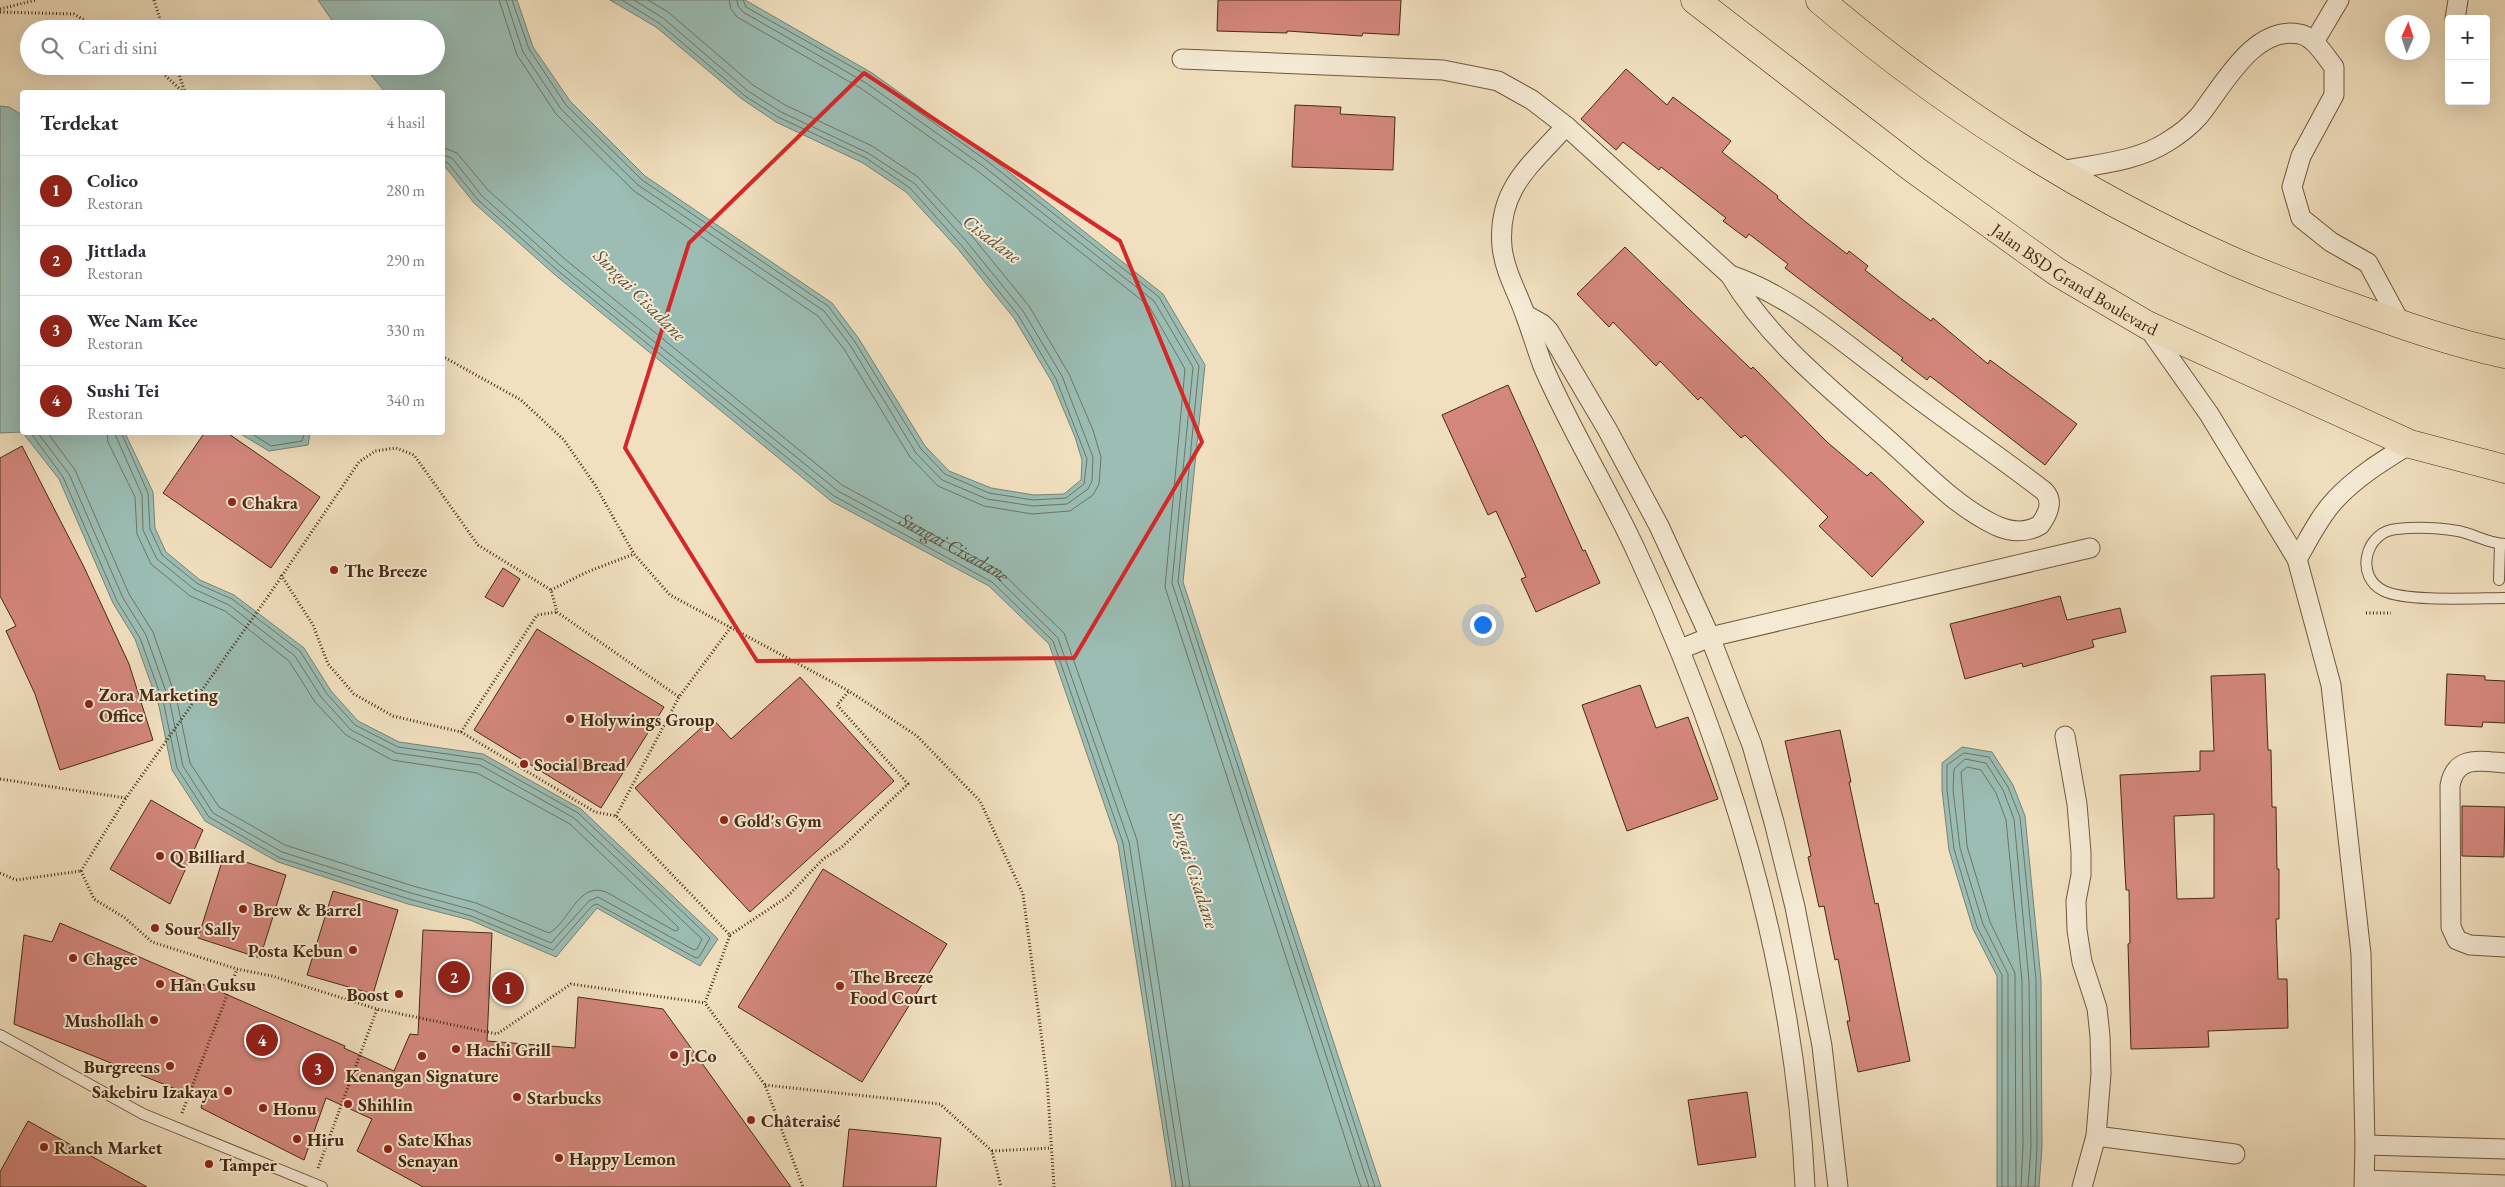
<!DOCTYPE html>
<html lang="id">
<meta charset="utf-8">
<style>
:root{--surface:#fff;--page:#f7f7f7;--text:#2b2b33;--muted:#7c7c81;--line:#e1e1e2;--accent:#8f2418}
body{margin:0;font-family:"EB Garamond",serif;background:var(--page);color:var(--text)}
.controls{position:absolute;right:15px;top:15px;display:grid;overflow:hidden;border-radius:5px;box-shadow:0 5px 20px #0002}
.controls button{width:45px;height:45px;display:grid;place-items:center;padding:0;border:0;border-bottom:1px solid var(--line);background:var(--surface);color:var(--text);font:25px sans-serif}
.compass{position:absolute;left:2385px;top:15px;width:45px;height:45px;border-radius:50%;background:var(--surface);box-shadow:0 5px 20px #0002;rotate:3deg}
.you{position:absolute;left:1482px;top:624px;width:18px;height:18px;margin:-12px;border:4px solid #fff;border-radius:50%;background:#1a73e8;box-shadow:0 0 0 8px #1a73e833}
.badge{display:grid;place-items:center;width:32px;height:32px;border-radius:50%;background:var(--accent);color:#fff;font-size:16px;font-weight:700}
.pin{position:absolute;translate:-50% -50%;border:2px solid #fff;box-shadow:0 1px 5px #0006}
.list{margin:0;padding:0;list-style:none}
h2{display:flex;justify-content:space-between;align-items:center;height:65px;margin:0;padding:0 20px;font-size:21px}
h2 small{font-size:16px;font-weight:400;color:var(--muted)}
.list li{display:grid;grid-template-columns:32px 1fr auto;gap:15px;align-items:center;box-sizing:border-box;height:70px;padding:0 20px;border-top:1px solid var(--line)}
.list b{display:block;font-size:19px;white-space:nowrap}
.list p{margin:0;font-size:16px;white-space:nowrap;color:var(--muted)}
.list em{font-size:16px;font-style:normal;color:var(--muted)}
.icon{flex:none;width:28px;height:28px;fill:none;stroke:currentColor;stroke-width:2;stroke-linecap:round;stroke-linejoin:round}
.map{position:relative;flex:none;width:2505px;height:1187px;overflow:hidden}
.search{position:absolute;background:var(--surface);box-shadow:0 5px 20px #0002;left:20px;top:20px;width:425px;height:55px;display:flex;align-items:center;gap:12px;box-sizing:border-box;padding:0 18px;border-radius:28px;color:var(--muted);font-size:19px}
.panel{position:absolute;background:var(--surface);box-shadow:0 5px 20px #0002;left:20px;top:90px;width:425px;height:345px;border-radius:5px}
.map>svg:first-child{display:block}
.water{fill:#9bbdb4;stroke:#798272}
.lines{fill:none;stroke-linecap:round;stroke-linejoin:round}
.shore{stroke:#717462;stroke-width:1}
.building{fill:#d4877d;stroke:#472a10;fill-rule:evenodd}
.service-casing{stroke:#72583c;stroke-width:12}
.minor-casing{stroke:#72583c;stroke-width:21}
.primary-casing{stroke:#472a10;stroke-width:29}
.path{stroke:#472a10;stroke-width:3;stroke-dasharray:1 2.5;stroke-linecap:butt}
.service{stroke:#f6ebd5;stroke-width:10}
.minor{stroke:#f6ebd5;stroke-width:19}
.primary{stroke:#f1e0bf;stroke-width:28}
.marked{fill:none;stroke:#d62828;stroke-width:4;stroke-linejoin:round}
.poi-dot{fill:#8f2418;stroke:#f6ebd5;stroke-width:2}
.labels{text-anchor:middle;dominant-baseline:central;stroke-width:4;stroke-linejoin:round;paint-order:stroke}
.street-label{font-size:18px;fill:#472a10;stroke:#f6ebd5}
.poi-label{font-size:18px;font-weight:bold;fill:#472a10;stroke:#f6ebd5;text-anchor:start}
.water-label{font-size:19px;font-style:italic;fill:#5c4f39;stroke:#f6ebd5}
</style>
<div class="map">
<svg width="2505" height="1187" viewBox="0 0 2505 1187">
<rect width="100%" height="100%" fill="#f1e0bf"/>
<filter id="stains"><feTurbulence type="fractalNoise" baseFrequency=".004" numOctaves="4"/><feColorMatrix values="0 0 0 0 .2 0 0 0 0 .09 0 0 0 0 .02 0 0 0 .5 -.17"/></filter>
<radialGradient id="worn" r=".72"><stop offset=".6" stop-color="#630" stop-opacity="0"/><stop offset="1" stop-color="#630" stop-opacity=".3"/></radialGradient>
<g class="water">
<path d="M 318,0 L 517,0 L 533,47 L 570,101 L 645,176 L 832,303 L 859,339 L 925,446 L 949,471 L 991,488 L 1034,495 L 1064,494 L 1081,480 L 1082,460 L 1075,437 L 1052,382 L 1014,318 L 958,249 L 906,192 L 863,163 L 776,122 L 742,99 L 656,27 L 610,0 L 745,0 L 872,73 L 990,157 L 1163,294 L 1205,365 L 1183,582 L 1381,1187 L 1172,1187 L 1118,844 L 1049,644 L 989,586 L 831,501 L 554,274 L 474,203 L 443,164 L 442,92 L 385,92 L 364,66 L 436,66 L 436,29 L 338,29 Z"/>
<path d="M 0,106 L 9,107 L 22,115 L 22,432 L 0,433 Z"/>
<path d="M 23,433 L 125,433 L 153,492 L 155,528 L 166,552 L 200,580 L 234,595 L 304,648 L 331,691 L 358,721 L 399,742 L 483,754 L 581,809 L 718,939 L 700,966 L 597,908 L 556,957 L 470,920 L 408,904 L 278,862 L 205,821 L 172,770 L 159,706 L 135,639 L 113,603 L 59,479 Z"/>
<path d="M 239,433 L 310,433 L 308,445 L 269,451 Z"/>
<path d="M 1962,747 L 1992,752 L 2013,785 L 2025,816 L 2041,980 L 2042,1147 L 2039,1187 L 1997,1187 L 1997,976 L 1973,929 L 1949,850 L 1942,790 L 1942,763 Z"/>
</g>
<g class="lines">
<g class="shore">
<path d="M 499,0 L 517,55 L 556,114 L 634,191 L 818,316 L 844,349 L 910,457 L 938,486 L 984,506 L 1032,514 L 1070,511 L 1093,495 L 1099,484 L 1101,457 L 1093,430 L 1069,374 L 1029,306 L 972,236 L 918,177 L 872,146 L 785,105 L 753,85 L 668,12 L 648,0"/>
<path d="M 506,0 L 523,52 L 561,109 L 638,185 L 824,311 L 850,345 L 916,453 L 942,480 L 987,499 L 1033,506 L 1067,504 L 1088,489 L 1092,481 L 1093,457 L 1062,376 L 1023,311 L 967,242 L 915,184 L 868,153 L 781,112 L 748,91 L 663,18 L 634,0"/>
<path d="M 512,0 L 529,49 L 566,105 L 642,180 L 828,306 L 855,342 L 921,449 L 945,474 L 989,493 L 1033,500 L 1066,498 L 1084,484 L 1087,459 L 1056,379 L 1018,315 L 962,246 L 910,188 L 866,158 L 778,117 L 745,96 L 659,23 L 622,0"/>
<path d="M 729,0 L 731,9 L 737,17 L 862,89 L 979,172 L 1149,306 L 1185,369 L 1165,587 L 1361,1187"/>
<path d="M 737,0 L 738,6 L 743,12 L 866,83 L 983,166 L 1154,301 L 1193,367 L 1172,583 L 1369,1187"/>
<path d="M 743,0 L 746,7 L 870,77 L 987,161 L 1159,297 L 1199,366 L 1178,582 L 1375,1187"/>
<path id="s1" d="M 442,147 L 457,153 L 488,190 L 566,260 L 842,485 L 1000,571 L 1064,633 L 1137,840 L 1190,1187"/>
<path d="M 442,155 L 452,158 L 482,196 L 561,266 L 838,491 L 995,576 L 1058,638 L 1129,842 L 1183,1187"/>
<path d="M 442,161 L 448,163 L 478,200 L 557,270 L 834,496 L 992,582 L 1053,641 L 1123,843 L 1176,1187"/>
<path d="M 30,432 L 63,477 L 117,601 L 140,638 L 164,705 L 177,768 L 209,817 L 280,858 L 409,899 L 471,916 L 553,950 L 592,906 L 597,904 L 696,958 L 699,957 L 710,938 L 578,813 L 482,759 L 398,747 L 355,725 L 327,694 L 300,651 L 232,599 L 198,584 L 162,555 L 150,529 L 148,493 L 121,432"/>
<path d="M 37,432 L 69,474 L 123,598 L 146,635 L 170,703 L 183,766 L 213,813 L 282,852 L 411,893 L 473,910 L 551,943 L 589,901 L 598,897 L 694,950 L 697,949 L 702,939 L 574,818 L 480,765 L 396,753 L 351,730 L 321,697 L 295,656 L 229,605 L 194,589 L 157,559 L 143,530 L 142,495 L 114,432"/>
<path d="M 47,432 L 75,470 L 129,594 L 153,632 L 177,701 L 190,763 L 219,807 L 285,845 L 413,886 L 476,903 L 549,933 C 569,923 578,881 606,892 L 675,931 L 678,930 L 678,927 L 570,824 L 477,773 L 392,760 L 346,735 L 315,702 L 289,661 L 225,611 L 190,596 L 151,564 L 137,534 L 135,497 L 108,442 L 107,432"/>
<path d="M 249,432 L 271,446 L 302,441 L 305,432"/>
<path d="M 2002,1187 L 2002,975 L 1977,927 L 1954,849 L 1947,790 L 1947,765 L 1964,753 L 1989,757 L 2008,787 L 2020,817 L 2036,980 L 2037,1146 L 2035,1187"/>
<path d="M 2008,1187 L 2008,974 L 1983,924 L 1960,848 L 1953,790 L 1954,769 L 1965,759 L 1986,763 L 2003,790 L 2014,819 L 2029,981 L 2031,1146 L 2028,1187"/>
<path d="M 2016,1187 L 2015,973 L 1990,922 L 1967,846 L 1961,772 L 1967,767 L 1981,770 L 1996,793 L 2006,820 L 2022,981 L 2023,1146 L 2021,1187"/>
</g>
</g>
<g class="building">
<path d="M 1218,0 L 1401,0 L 1399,35 L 1363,33 L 1362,36 L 1287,31 L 1287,33 L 1217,31 Z"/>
<path d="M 1626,69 L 1667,105 L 1673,97 L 1731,141 L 1722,152 L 1778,196 L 1777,198 L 1807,223 L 1847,254 L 1849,251 L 1868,266 L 1865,270 L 1899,297 L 1931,321 L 1933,318 L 1988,364 L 1990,360 L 2077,424 L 2045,465 L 1930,376 L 1927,380 L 1901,360 L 1903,358 L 1785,268 L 1788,264 L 1749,234 L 1746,238 L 1723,221 L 1726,218 L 1661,167 L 1659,170 L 1623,142 L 1616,150 L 1581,119 Z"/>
<path d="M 1295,105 L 1341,107 L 1340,114 L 1395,117 L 1393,170 L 1292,167 Z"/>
<path d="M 1625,247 L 1751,369 L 1753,367 L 1827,442 L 1867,476 L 1871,472 L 1924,522 L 1872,577 L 1819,526 L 1828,517 L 1745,435 L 1741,438 L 1701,397 L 1698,400 L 1660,361 L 1656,366 L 1613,322 L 1609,327 L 1577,294 Z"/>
<path d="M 1508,385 L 1583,551 L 1585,550 L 1600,583 L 1536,612 L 1521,579 L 1526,577 L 1496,511 L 1488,515 L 1442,415 Z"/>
<path d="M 205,432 L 226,432 L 320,497 L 271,568 L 163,493 Z"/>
<path d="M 22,446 L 83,565 L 129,664 L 153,740 L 60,770 L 35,694 L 6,631 L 16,626 L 0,596 L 0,458 Z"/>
<path d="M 503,568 L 520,579 L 503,607 L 485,597 Z"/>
<path d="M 2060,596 L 2067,620 L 2120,608 L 2126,632 L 2092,640 L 2094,647 L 2023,667 L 2022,663 L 1965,679 L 1950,624 Z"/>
<path d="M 537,629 L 664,707 L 601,808 L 474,730 Z"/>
<path d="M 2265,674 L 2268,750 L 2271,750 L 2272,807 L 2276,807 L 2277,869 L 2279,869 L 2279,919 L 2276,919 L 2278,979 L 2287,979 L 2288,1028 L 2208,1031 L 2209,1047 L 2131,1049 L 2128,944 L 2130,943 L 2129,890 L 2126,890 L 2120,775 L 2200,771 L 2200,751 L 2214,751 L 2211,676 ZM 2214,814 L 2214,898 L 2177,899 L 2174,816 Z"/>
<path d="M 2447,674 L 2485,676 L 2485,680 L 2505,681 L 2505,723 L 2483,722 L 2482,727 L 2445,725 Z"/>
<path d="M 800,677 L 894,781 L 750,912 L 635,788 L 712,718 L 731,739 Z"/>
<path d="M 1640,685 L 1656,728 L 1688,717 L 1718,799 L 1627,831 L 1582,705 Z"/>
<path d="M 1840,730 L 1851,782 L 1849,782 L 1875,904 L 1878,903 L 1910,1061 L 1858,1072 L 1847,1021 L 1850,1021 L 1838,959 L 1835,960 L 1824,906 L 1819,907 L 1808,857 L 1811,856 L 1785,741 Z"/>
<path d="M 151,800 L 203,830 L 170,904 L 110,869 Z"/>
<path d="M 2462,806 L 2505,807 L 2504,857 L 2462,856 Z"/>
<path d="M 224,855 L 286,875 L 260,958 L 198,938 Z"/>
<path d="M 823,869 L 947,944 L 862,1082 L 738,1007 Z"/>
<path d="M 333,891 L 398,910 L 373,994 L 307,975 Z"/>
<path d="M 60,923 L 221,992 L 345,1046 L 344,1048 L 394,1071 L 410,1034 L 418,1035 L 423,930 L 492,933 L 487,1041 L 575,1048 L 578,997 L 663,1009 L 791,1187 L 423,1187 L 357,1151 L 372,1119 L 326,1098 L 304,1160 L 201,1108 L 203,1100 L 14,1024 L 24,935 L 52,942 Z"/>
<path d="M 1747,1092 L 1756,1157 L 1698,1165 L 1688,1100 Z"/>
<path d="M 28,1121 L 147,1187 L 0,1187 L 0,1172 Z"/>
<path d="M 849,1129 L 941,1138 L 936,1187 L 843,1187 Z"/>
</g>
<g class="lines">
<defs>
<g id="service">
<path d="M 2505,544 C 2489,544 2474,534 2458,531 C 2439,528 2415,527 2397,529 C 2365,531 2354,577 2384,591 C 2407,602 2477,598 2505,598"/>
<path d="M 2499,580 L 2500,544"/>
<path d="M 0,1035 L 143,1114 L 322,1187"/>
</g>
<g id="minor">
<path d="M 2455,19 L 2458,0"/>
<path d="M 2314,42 L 2339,0"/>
<path d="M 1182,59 L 1443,70 L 1498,81 L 1532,100 L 1566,126 L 1730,275 C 1772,345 1836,393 1895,446 C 1926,474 1958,508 1997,526 C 2011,532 2027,533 2040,525 C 2048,514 2054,501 2044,491 C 1992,451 1938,415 1887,375 C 1836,337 1791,296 1730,275"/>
<path d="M 1566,126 C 1531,165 1497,189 1502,247 C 1505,273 1518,293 1526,317 C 1532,333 1537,350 1543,366 C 1571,431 1609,491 1638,555 C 1730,753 1795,967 1805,1187"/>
<path d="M 2061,171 C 2095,164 2136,162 2167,142 C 2177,136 2191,125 2199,116 C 2223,86 2254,25 2299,34 C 2314,36 2325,56 2334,67 L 2334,95 L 2301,156 L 2292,187 L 2301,218 L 2331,242 L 2368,263 L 2401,324"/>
<path d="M 1526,315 L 1542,324 L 1549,331 L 1607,429 L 1659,526 L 1710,637 L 1752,745 L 1774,822 L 1795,907 L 1822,1046 L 1838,1187"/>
<path d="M 2147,326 L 2209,414 L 2297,559 L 2331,685 L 2361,954 L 2365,1145 L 2364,1187"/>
<path d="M 2297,559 C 2309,539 2319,517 2335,500 C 2356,477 2384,460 2410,444"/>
<path d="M 1681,649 L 1710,637 L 2090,548"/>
<path d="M 2065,736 L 2077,804 L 2081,852 L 2081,875 L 2076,901 L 2077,930 L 2082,962 L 2097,1008 L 2100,1036 L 2101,1074 L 2096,1136 L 2082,1187"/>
<path d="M 2505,763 C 2480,761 2455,755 2450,786 L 2451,927 L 2457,940 L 2470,945 L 2505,947"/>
<path d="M 2096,1136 L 2235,1154"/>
<path d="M 2365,1145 L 2505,1149"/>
<path d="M 2365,1180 L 2505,1185"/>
</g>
<g id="primary">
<path id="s2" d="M 1695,0 L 1915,170 L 2057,272 L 2147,325 L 2410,444 L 2505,469"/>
<path d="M 1820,0 C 1942,104 2081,193 2228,259 C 2268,277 2310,292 2352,307 C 2402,325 2453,343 2505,354"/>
</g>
</defs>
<use href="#service" class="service-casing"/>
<use href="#minor" class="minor-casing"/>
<use href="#primary" class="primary-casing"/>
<g class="path">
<path d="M 154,0 L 163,29"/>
<path d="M 0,9 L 36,0"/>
<path d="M 0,12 L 74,14 L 99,29"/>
<path d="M 155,66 L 183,92"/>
<path d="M 176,66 L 185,92"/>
<path d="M 442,356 L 521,400 L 564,440 L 595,485 L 634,554 L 670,595 L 849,691 L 917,736 L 980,801 L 1023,894 L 1047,1079 L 1054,1187"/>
<path d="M 281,575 L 313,625 L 328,664 L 354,694 L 393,716 L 461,732 L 537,615 L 557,612"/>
<path d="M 551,590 L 587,572 L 634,554"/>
<path d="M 2366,613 L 2391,613"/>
<path d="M 461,732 L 595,812 L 616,816 L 730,935 L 705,1003 L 765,1085 L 803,1187"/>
<path d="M 0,779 L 126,798"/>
<path d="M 616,816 L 679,697 L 731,627"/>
<path d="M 81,871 L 126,798 L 269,595 L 359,462 L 375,451 L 396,448 L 414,455 L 478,545 L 551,590 L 557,612 L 679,697"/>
<path d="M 81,871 L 94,899 L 125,918 L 152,942 L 237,969 L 272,976 L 377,1009 L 497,1034 L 571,984 L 705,1003"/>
<path d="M 0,873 L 16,880 L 81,871"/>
<path d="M 730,935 L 787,897 L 823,859 L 842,847 L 908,784 L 837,705 L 849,691"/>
<path d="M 765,1085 L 940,1104 L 992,1151 L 1001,1187"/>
<path d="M 182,1113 L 237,969"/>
<path d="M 992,1151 L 1051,1148"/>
<path d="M 318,1168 L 377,1009"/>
</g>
<use href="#service" class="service"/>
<use href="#minor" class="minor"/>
<use href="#primary" class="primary"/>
</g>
<path class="marked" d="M 864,73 L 1120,241 L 1202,442 L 1074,658 L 757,661 L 625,448 L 689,243 Z"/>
<g class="poi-dot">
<circle cx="232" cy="502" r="5"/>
<circle cx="334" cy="570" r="5"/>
<circle cx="89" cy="704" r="5"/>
<circle cx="570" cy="719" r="5"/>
<circle cx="524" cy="764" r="5"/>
<circle cx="724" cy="820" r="5"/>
<circle cx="160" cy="856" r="5"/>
<circle cx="243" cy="909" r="5"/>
<circle cx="155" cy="928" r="5"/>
<circle cx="353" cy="950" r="5"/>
<circle cx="73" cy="958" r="5"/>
<circle cx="160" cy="984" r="5"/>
<circle cx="840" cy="986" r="5"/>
<circle cx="399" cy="994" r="5"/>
<circle cx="154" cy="1020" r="5"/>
<circle cx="456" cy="1049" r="5"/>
<circle cx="674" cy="1055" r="5"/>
<circle cx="422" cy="1056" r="5"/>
<circle cx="170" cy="1066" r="5"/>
<circle cx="228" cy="1091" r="5"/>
<circle cx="517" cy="1097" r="5"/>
<circle cx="348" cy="1104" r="5"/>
<circle cx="263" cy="1108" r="5"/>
<circle cx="751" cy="1120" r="5"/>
<circle cx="297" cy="1139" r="5"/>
<circle cx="44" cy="1147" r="5"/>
<circle cx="388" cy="1149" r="5"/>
<circle cx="559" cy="1158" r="5"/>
<circle cx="209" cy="1164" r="5"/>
</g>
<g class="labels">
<g class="street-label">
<text stroke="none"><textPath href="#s2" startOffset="472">Jalan BSD Grand Boulevard</textPath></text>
</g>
<g class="poi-label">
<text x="242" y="502">Chakra</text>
<text x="344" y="570">The Breeze</text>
<text x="99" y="694">Zora Marketing<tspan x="99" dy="21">Office</tspan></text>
<text x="580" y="719">Holywings Group</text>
<text x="534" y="764">Social Bread</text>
<text x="734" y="820">Gold's Gym</text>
<text x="170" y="856">Q Billiard</text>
<text x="253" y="909">Brew &amp; Barrel</text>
<text x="165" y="928">Sour Sally</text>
<text x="343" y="950" text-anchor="end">Posta Kebun</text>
<text x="83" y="958">Chagee</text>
<text x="850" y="976">The Breeze<tspan x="850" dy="21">Food Court</tspan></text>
<text x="170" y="984">Han Guksu</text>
<text x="389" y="994" text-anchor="end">Boost</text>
<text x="144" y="1020" text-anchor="end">Mushollah</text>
<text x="466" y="1049">Hachi Grill</text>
<text x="684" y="1055">J.Co</text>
<text x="160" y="1066" text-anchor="end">Burgreens</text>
<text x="422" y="1075" text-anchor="middle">Kenangan Signature</text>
<text x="218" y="1091" text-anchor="end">Sakebiru Izakaya</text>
<text x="527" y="1097">Starbucks</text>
<text x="358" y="1104">Shihlin</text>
<text x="273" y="1108">Honu</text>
<text x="761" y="1120">Châteraisé</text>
<text x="307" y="1139">Hiru</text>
<text x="398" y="1139">Sate Khas<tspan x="398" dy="21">Senayan</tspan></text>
<text x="54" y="1147">Ranch Market</text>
<text x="569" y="1158">Happy Lemon</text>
<text x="219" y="1164">Tamper</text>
</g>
<g class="water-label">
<text transform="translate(992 239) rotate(37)">Cisadane</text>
<text transform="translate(640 295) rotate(45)">Sungai Cisadane</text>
<text stroke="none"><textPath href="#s1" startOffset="654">Sungai Cisadane</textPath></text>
<text transform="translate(1194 870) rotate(72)">Sungai Cisadane</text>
</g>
</g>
<rect width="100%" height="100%" filter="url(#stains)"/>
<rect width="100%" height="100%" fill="url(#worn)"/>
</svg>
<div class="controls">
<button>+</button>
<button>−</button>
</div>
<svg class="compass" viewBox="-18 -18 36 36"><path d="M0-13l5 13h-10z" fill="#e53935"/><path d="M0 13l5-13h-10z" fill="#7c7c81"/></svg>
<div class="you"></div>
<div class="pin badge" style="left:508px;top:988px">1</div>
<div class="pin badge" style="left:454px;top:977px">2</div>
<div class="pin badge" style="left:318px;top:1069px">3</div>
<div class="pin badge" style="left:262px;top:1040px">4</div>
<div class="search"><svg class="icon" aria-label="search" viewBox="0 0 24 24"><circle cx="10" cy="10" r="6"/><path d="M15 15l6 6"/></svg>Cari di sini</div>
<section class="panel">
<h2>Terdekat<small>4 hasil</small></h2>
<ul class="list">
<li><span class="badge">1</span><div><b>Colico</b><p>Restoran</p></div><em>280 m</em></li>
<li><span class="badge">2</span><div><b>Jittlada</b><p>Restoran</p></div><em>290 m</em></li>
<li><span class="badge">3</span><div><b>Wee Nam Kee</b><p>Restoran</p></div><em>330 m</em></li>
<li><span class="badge">4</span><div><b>Sushi Tei</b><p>Restoran</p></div><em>340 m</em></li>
</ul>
</section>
</div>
